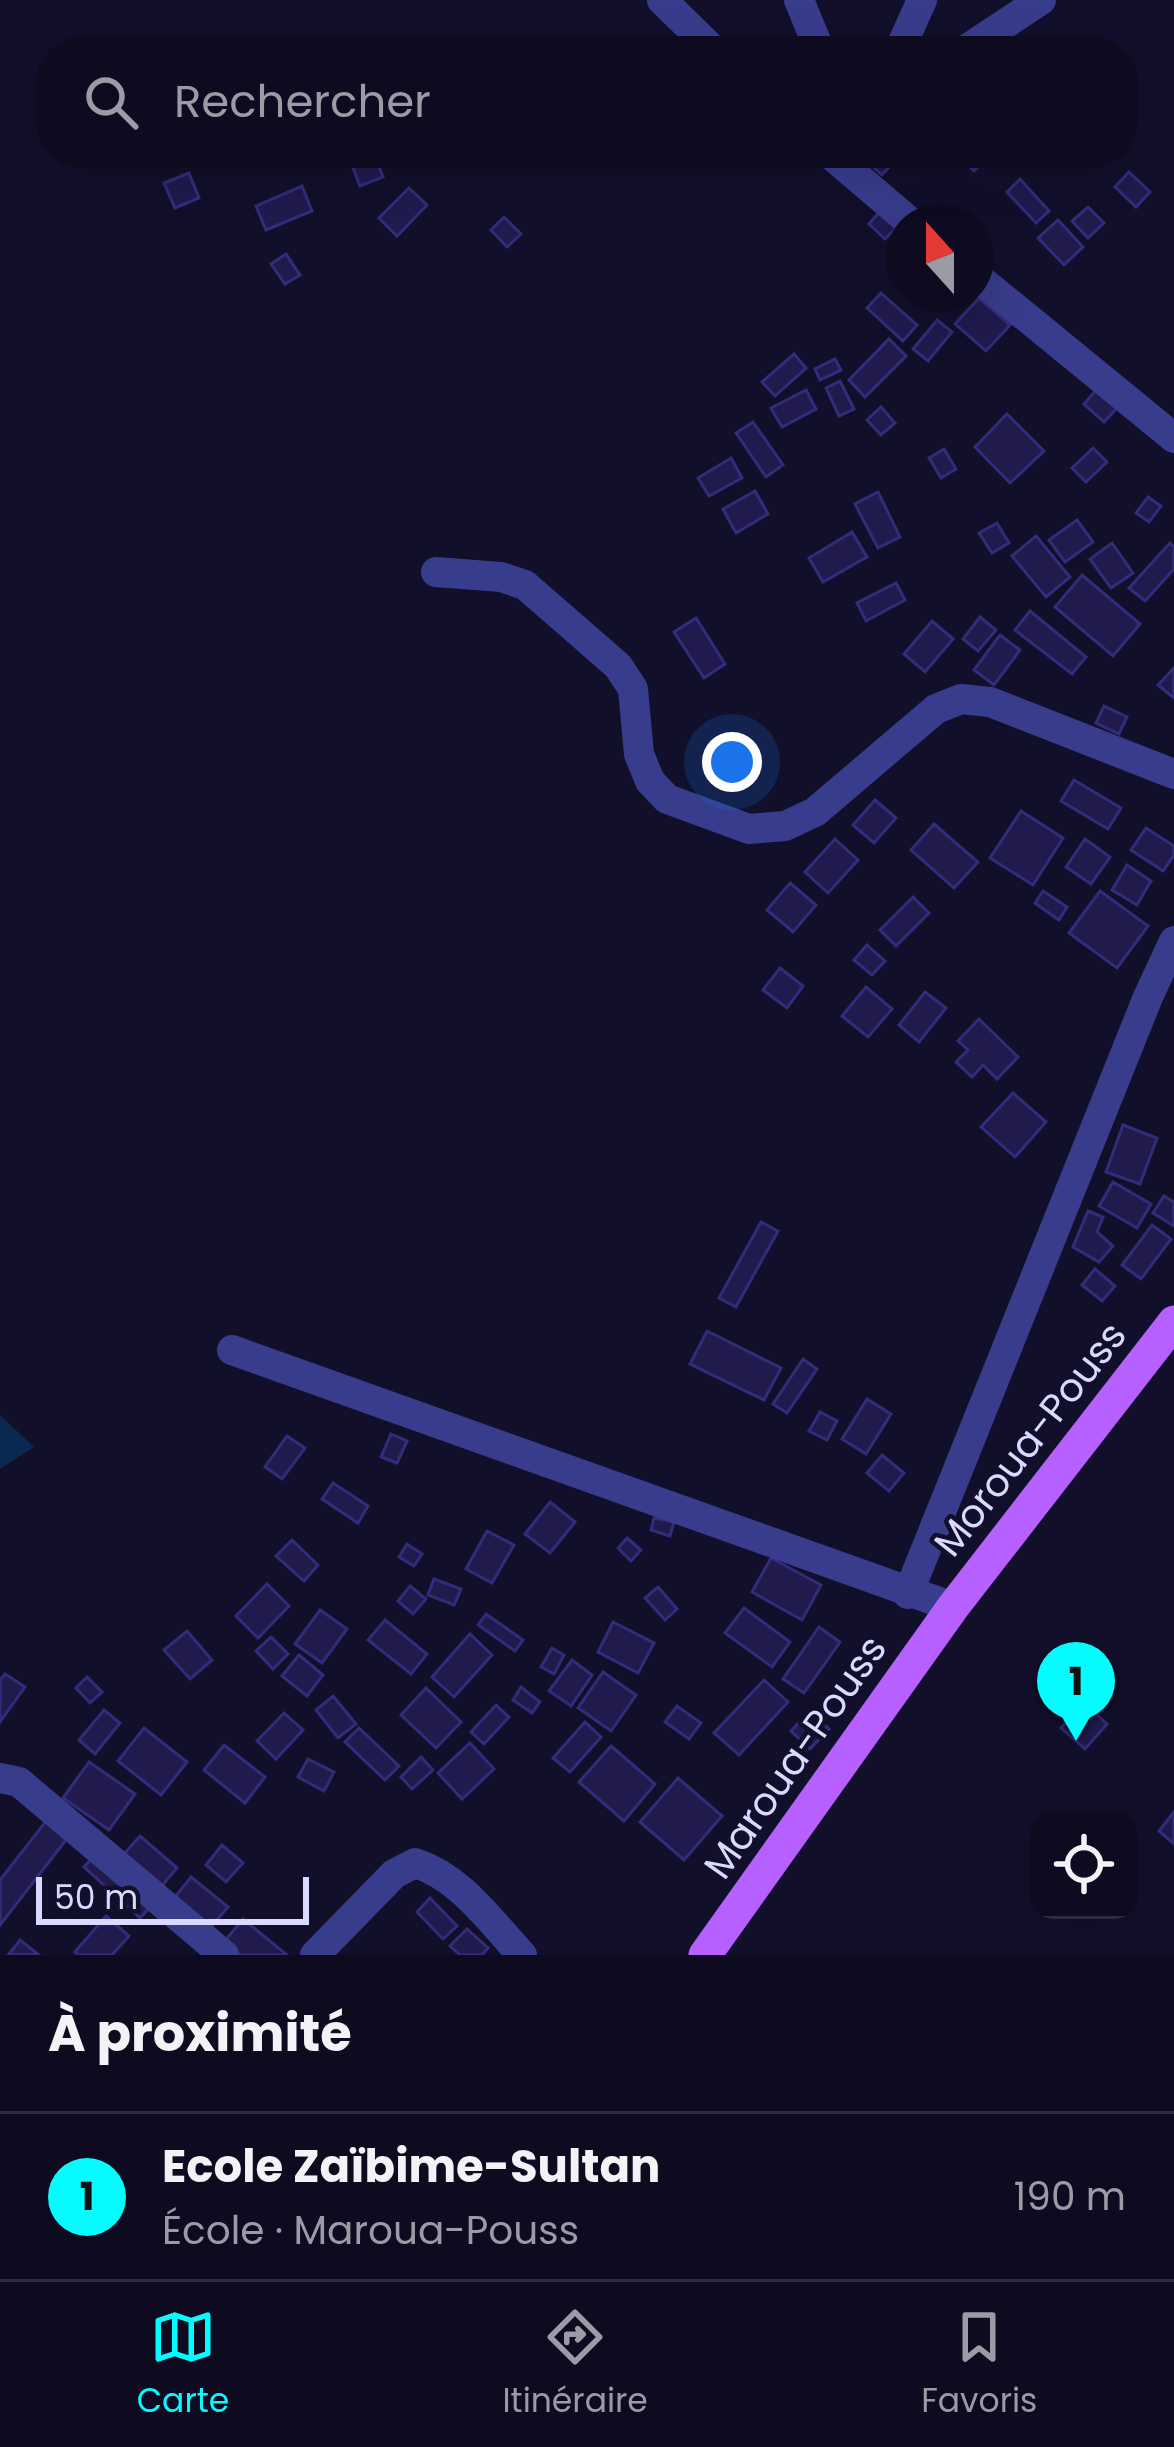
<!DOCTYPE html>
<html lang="fr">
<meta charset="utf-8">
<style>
:root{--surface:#0e0b20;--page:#171429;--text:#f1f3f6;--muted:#9b9ba5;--line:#2e2b3e;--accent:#05fcff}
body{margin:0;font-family:Poppins,sans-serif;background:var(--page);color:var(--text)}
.controls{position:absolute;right:36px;bottom:36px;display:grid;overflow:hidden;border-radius:24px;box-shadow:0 12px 48px #0002}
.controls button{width:108px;height:108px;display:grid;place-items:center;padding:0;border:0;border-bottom:3px solid var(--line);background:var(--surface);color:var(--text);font:60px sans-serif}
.compass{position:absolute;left:886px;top:204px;width:108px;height:108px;border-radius:50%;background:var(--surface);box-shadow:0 12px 48px #0002;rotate:339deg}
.scale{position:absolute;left:36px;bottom:30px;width:273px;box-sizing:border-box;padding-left:12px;border:6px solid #dad9ff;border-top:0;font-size:33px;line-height:42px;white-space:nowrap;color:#dad9ff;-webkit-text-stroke:9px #120f2b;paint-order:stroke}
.you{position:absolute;left:732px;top:762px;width:42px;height:42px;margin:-30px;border:9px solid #fff;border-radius:50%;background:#1a73e8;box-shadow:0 0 0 18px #1a73e833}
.badge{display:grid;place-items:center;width:78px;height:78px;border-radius:50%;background:var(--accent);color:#111;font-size:39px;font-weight:700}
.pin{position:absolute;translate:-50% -99px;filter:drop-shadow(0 3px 6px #0008)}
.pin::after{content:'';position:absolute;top:63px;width:42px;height:36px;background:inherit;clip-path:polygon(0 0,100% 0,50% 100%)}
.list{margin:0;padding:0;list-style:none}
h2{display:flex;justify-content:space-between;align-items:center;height:156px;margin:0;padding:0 48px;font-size:51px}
h2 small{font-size:39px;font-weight:400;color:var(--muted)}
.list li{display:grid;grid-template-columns:78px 1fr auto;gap:36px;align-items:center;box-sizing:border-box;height:168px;padding:0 48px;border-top:3px solid var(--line)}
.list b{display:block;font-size:45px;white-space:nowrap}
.list p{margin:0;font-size:39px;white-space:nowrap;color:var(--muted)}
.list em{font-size:39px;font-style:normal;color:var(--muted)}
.icon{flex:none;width:66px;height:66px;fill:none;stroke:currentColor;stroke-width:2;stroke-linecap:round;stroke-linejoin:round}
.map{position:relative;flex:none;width:1174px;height:1955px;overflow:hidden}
.search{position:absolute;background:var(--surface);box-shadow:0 12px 48px #0002;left:36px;right:36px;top:36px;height:132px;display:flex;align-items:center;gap:30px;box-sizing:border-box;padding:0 42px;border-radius:48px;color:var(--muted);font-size:45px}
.sheet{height:324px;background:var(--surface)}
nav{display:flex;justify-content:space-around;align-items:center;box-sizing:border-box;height:168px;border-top:3px solid var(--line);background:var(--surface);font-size:33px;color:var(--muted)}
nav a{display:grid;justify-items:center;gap:6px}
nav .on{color:var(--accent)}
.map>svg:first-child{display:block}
.water{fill:#0a2950}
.building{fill:#201a4d;stroke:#342b7a;stroke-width:3}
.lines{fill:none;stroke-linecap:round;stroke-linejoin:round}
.minor{stroke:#383c8c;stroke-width:30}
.primary{stroke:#b660ff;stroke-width:33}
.labels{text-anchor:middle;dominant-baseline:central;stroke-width:9;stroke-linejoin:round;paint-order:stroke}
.street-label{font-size:39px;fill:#dad9ff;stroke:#120f2b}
</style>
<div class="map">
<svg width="1174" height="1955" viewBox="0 0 1174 1955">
<rect width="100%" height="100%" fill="#120f2b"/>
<path class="water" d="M 0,1415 L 34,1447 L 0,1469 Z"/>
<g class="building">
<path d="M 866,153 L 898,153 L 900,155 L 882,175 L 862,157 Z"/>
<path d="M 956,153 L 992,153 L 974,171 Z"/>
<path d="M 376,159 L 383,177 L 360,186 L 353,168 Z"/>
<path d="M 1129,172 L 1150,192 L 1136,207 L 1115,187 Z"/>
<path d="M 189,173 L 199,198 L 175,208 L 164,183 Z"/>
<path d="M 1020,179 L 1049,211 L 1036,223 L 1007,192 Z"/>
<path d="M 302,186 L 312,211 L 266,230 L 256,206 Z"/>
<path d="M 409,188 L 427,205 L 397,236 L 379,218 Z"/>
<path d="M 1088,207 L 1104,223 L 1088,238 L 1072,221 Z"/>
<path d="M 881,210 L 898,226 L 885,239 L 869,224 Z"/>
<path d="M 504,217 L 521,234 L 507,247 L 491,230 Z"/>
<path d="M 1058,220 L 1083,247 L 1064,265 L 1038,238 Z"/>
<path d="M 286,254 L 300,275 L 285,284 L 271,264 Z"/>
<path d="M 881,293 L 917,325 L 903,341 L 867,308 Z"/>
<path d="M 979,298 L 1010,325 L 986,351 L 955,324 Z"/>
<path d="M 937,320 L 952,332 L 928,361 L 913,349 Z"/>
<path d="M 889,339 L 906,356 L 865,397 L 849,380 Z"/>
<path d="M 794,354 L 806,368 L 775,396 L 762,382 Z"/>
<path d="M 835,359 L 841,370 L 820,380 L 815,369 Z"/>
<path d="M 840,381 L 854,409 L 839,416 L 826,388 Z"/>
<path d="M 806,390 L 816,409 L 782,427 L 771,408 Z"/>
<path d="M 1096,390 L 1117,408 L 1104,422 L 1084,404 Z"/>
<path d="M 881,407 L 895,423 L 881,435 L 867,420 Z"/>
<path d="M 1007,414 L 1044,451 L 1010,483 L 975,447 Z"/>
<path d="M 753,422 L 783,465 L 766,477 L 736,433 Z"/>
<path d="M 1093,448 L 1107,462 L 1086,482 L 1072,468 Z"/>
<path d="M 944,449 L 956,469 L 941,478 L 929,458 Z"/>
<path d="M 731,458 L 742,478 L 709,496 L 698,478 Z"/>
<path d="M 755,491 L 768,514 L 736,533 L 723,509 Z"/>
<path d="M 878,492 L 900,537 L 878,548 L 855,504 Z"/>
<path d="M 1148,497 L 1161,506 L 1149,522 L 1136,513 Z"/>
<path d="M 1077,520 L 1093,542 L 1065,562 L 1049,540 Z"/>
<path d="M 997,523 L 1009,543 L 992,553 L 979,533 Z"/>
<path d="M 852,532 L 867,557 L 823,582 L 809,558 Z"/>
<path d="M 1036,536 L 1070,577 L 1046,597 L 1012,556 Z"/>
<path d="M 1112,543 L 1133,573 L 1111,588 L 1090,559 Z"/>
<path d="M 1170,543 L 1174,547 L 1174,569 L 1145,601 L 1129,588 Z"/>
<path d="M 1082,575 L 1140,624 L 1113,656 L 1055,607 Z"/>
<path d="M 896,583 L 905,600 L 866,621 L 857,603 Z"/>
<path d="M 1030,611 L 1086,657 L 1072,674 L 1015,630 Z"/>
<path d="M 980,617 L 996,630 L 978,651 L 963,639 Z"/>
<path d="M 696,618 L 725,664 L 704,678 L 674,632 Z"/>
<path d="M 932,621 L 953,639 L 925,672 L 904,654 Z"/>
<path d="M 1000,635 L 1020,650 L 994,685 L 974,670 Z"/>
<path d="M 1174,668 L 1174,698 L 1158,685 Z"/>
<path d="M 1104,706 L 1127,717 L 1119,734 L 1096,723 Z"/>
<path d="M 1074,780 L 1121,808 L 1108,829 L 1061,801 Z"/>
<path d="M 875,800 L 896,818 L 874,843 L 853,825 Z"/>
<path d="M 1021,811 L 1063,838 L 1033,885 L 990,858 Z"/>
<path d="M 934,824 L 978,862 L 954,888 L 911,850 Z"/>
<path d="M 1146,828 L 1174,846 L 1174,855 L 1163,871 L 1131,850 Z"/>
<path d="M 835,839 L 858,860 L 828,893 L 805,872 Z"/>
<path d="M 1085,839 L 1110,857 L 1091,884 L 1066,867 Z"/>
<path d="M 1127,865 L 1151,881 L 1137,905 L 1112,890 Z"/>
<path d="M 790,883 L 816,905 L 793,932 L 767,910 Z"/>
<path d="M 1043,891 L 1067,907 L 1059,920 L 1035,903 Z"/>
<path d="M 1100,891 L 1148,926 L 1117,968 L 1069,933 Z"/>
<path d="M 913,897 L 929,913 L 896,946 L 880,930 Z"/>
<path d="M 867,945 L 885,961 L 872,975 L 854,960 Z"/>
<path d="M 780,968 L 803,986 L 787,1008 L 763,990 Z"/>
<path d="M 866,987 L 892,1009 L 868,1037 L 842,1016 Z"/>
<path d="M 925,992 L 946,1008 L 919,1042 L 899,1025 Z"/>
<path d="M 979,1019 L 1018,1057 L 997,1079 L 983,1065 L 972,1077 L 956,1062 L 968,1050 L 958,1041 Z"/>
<path d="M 1013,1093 L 1046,1122 L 1015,1157 L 981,1127 Z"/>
<path d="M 1123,1125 L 1157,1138 L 1140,1184 L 1106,1172 Z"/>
<path d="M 1113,1182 L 1151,1204 L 1137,1228 L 1099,1206 Z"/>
<path d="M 1164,1196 L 1174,1202 L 1174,1226 L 1153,1213 Z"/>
<path d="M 1088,1211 L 1103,1217 L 1097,1232 L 1113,1246 L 1099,1262 L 1073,1247 Z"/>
<path d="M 761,1222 L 778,1231 L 736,1307 L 719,1298 Z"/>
<path d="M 1152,1225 L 1171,1239 L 1141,1279 L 1122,1265 Z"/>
<path d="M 1095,1269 L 1115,1286 L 1102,1301 L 1082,1285 Z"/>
<path d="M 707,1331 L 781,1368 L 764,1400 L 690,1364 Z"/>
<path d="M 803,1359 L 817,1369 L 787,1413 L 773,1404 Z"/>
<path d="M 867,1399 L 891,1414 L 866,1454 L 842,1439 Z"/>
<path d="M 820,1412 L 837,1421 L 827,1440 L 809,1431 Z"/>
<path d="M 391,1434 L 407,1441 L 397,1463 L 381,1457 Z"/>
<path d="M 287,1436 L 305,1448 L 282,1479 L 265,1467 Z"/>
<path d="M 882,1455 L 904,1473 L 889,1491 L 867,1473 Z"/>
<path d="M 333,1483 L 368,1506 L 358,1523 L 322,1499 Z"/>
<path d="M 550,1502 L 575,1522 L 550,1553 L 525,1534 Z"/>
<path d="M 654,1518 L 674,1522 L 670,1536 L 651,1530 Z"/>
<path d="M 487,1531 L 514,1545 L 492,1583 L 466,1569 Z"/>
<path d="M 627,1538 L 641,1550 L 631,1561 L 618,1548 Z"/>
<path d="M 292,1540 L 318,1565 L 304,1581 L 276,1556 Z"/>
<path d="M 407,1544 L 422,1554 L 414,1566 L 399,1557 Z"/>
<path d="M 771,1558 L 821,1585 L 802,1620 L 752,1592 Z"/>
<path d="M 434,1579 L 461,1589 L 454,1605 L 428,1595 Z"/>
<path d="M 267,1584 L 289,1606 L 258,1638 L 236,1616 Z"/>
<path d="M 410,1586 L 426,1599 L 413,1614 L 398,1601 Z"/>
<path d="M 658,1587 L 677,1609 L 665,1620 L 645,1598 Z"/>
<path d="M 744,1608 L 790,1642 L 772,1667 L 725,1633 Z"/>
<path d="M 320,1610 L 347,1629 L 322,1663 L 295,1644 Z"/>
<path d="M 486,1614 L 523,1640 L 515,1651 L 478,1625 Z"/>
<path d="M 385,1620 L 427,1654 L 411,1674 L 368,1640 Z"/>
<path d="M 613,1622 L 654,1643 L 638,1673 L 598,1652 Z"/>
<path d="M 819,1627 L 840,1642 L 804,1693 L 783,1679 Z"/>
<path d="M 187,1631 L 212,1660 L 190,1679 L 164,1650 Z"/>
<path d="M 470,1634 L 492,1655 L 454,1697 L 432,1677 Z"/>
<path d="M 271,1637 L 288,1654 L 273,1669 L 256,1651 Z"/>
<path d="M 552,1648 L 564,1655 L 554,1674 L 541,1667 Z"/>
<path d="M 299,1655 L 323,1675 L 307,1696 L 282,1676 Z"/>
<path d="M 572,1660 L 592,1675 L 571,1706 L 549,1691 Z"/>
<path d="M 603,1672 L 636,1695 L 611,1731 L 578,1708 Z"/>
<path d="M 5,1674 L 25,1687 L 0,1722 L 0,1680 Z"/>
<path d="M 87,1677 L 102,1692 L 90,1703 L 76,1688 Z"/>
<path d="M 764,1680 L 788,1702 L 739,1755 L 714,1733 Z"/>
<path d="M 521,1687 L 540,1702 L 532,1713 L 513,1700 Z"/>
<path d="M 426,1688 L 461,1722 L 436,1748 L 401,1715 Z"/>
<path d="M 333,1696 L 356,1724 L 338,1738 L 316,1710 Z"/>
<path d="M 1084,1703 L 1107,1724 L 1085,1749 L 1061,1728 Z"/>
<path d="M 496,1705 L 509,1717 L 484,1744 L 471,1732 Z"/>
<path d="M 677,1706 L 701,1723 L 689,1739 L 665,1722 Z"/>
<path d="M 104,1710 L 120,1723 L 95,1754 L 79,1740 Z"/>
<path d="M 810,1711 L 829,1729 L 810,1749 L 791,1731 Z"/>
<path d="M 284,1713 L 303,1730 L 276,1759 L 257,1741 Z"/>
<path d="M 585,1722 L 601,1737 L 570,1772 L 553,1758 Z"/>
<path d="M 144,1728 L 187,1762 L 161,1795 L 118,1761 Z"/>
<path d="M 359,1728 L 399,1766 L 385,1780 L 345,1742 Z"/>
<path d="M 470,1743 L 494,1769 L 462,1799 L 438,1773 Z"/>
<path d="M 224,1745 L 265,1777 L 245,1803 L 204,1770 Z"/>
<path d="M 611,1746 L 655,1784 L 624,1821 L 579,1782 Z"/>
<path d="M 421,1757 L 433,1770 L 412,1789 L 401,1777 Z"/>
<path d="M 308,1759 L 334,1772 L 324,1791 L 298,1777 Z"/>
<path d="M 89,1762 L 135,1794 L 109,1830 L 63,1798 Z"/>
<path d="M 678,1778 L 722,1816 L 684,1860 L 640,1822 Z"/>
<path d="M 1174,1812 L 1174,1844 L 1159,1831 Z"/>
<path d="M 47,1820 L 69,1836 L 0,1925 L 0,1880 Z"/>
<path d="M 140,1836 L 177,1868 L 161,1887 L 123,1855 Z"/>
<path d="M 222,1845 L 243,1863 L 226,1882 L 206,1865 Z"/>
<path d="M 96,1854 L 152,1905 L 140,1918 L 84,1867 Z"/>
<path d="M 191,1877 L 228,1907 L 206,1933 L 170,1903 Z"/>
<path d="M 430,1898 L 457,1926 L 443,1939 L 417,1912 Z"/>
<path d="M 106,1916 L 129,1936 L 112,1955 L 78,1955 L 75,1952 Z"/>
<path d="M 243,1919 L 287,1955 L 240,1955 L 224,1942 Z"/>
<path d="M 467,1929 L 488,1948 L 482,1955 L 460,1955 L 450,1946 Z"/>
<path d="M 20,1940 L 39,1955 L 9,1954 Z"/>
</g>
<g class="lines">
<g class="minor">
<path d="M 662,0 L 714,51"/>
<path d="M 799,0 L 820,51"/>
<path d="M 899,51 L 922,0"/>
<path d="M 964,51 L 1041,0"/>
<path d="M 829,153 L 910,222"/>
<path d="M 976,276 L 1174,438"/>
<path d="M 436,572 L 501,577 L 525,585 L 618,666 L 633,689 L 639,754 L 650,781 L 667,799 L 749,829 L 785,826 L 815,812 L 936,709 L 961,699 L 990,702 L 1174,774"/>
<path d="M 232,1350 L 953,1607"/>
<path d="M 908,1594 L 1148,997 L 1174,941"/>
<path d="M 0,1778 L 19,1782 L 224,1955"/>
<path d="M 315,1955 L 394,1874 L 415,1863 C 460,1877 490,1921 522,1955"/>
</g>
<path class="primary" d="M 705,1955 L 953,1607 L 1174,1322"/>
</g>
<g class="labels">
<g class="street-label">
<text transform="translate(1030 1439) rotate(-52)">Moroua-Pouss</text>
<text transform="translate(795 1757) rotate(-55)">Maroua-Pouss</text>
</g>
</g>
</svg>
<div class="controls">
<button><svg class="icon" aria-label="locate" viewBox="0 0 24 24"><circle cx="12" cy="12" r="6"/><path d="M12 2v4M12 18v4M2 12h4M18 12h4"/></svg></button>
</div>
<svg class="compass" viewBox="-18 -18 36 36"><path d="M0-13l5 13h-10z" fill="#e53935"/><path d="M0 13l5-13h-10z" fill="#9b9ba5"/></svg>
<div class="scale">50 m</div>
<div class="you"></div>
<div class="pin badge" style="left:1076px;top:1741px">1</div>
<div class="search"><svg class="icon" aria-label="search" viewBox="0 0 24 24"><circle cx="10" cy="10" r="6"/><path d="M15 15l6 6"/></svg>Rechercher</div>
</div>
<section class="sheet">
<h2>À proximité<small></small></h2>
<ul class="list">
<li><span class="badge">1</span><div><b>Ecole Zaïbime-Sultan</b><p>École · Maroua-Pouss</p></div><em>190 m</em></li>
</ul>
</section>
<nav>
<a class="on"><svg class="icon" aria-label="map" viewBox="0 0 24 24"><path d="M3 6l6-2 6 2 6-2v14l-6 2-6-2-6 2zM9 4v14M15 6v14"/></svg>Carte</a>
<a><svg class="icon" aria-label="directions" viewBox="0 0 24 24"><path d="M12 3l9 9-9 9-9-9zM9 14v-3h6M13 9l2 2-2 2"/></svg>Itinéraire</a>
<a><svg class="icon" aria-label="saved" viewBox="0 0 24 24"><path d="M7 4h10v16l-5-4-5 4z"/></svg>Favoris</a>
</nav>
